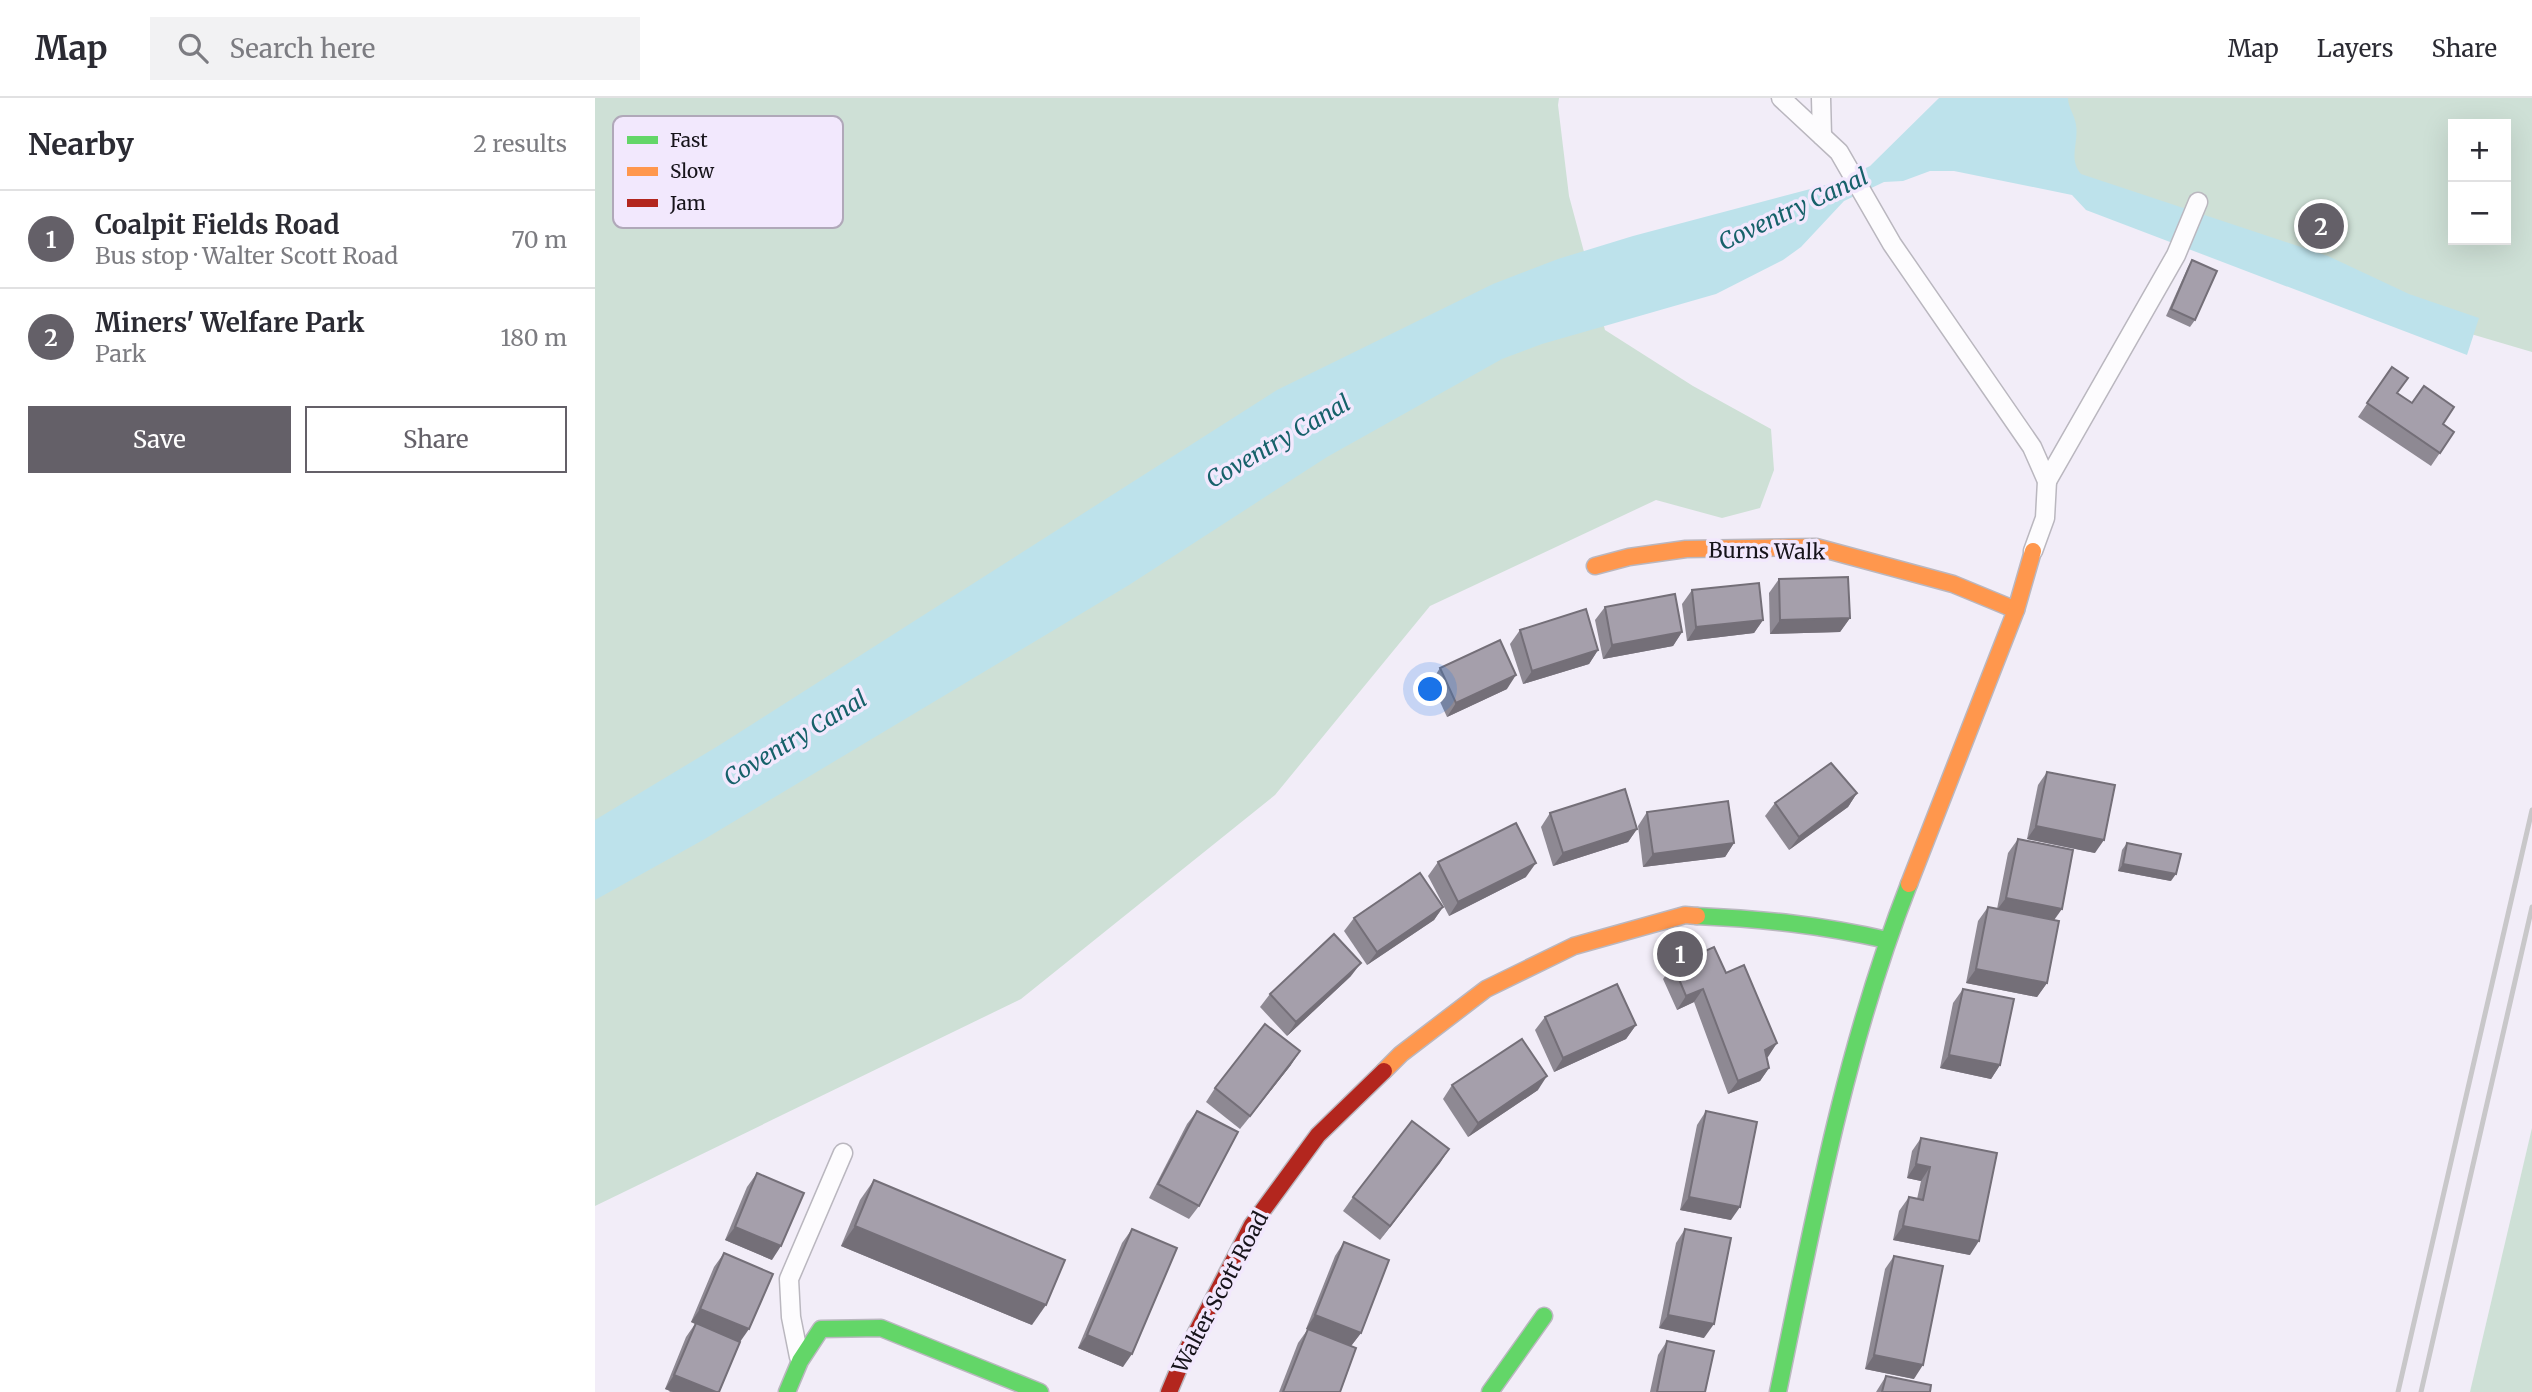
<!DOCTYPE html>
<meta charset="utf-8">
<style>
:root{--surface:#fff;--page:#f2f2f3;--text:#2b2b33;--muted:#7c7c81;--line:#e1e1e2;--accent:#646068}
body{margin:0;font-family:Merriweather,serif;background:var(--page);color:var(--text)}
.controls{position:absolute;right:21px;top:21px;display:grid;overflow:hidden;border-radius:0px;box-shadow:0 7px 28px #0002}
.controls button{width:63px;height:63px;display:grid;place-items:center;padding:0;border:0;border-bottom:2px solid var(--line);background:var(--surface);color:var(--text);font:35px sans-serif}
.you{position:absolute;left:836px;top:592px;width:24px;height:24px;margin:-18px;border:5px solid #fff;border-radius:50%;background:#1a73e8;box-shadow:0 0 0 10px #1a73e833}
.badge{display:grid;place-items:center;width:46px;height:46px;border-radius:50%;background:var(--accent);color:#fff;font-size:23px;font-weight:700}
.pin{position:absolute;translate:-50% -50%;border:4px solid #fff;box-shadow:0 2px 7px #0006}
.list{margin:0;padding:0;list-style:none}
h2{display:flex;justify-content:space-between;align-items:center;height:91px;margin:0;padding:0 28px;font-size:30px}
h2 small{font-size:23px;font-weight:400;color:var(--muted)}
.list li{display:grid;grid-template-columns:46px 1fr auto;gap:21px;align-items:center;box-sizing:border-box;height:98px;padding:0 28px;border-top:2px solid var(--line)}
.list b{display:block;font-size:26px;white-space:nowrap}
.list p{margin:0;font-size:23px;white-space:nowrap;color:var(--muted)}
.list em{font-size:23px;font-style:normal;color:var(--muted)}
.actions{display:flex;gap:14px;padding:21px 28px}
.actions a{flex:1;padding:16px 0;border:2px solid var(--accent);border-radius:0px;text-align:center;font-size:24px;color:var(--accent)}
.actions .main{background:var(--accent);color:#fff}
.icon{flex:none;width:38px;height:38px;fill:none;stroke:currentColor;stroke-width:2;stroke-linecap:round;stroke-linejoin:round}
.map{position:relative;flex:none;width:1937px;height:1294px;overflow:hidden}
header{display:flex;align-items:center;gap:42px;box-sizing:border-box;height:98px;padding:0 35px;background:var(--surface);border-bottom:2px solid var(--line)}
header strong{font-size:33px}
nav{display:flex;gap:38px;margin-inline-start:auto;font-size:24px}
.search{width:490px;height:63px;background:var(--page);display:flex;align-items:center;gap:18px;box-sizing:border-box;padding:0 24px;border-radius:0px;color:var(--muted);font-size:26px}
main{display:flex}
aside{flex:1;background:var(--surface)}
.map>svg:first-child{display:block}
.green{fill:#cee0d6;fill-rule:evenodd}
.water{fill:#bde2eb}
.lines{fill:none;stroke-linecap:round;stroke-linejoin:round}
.lane-casing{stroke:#bab7bf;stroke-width:21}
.fast-casing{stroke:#bab7bf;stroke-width:19}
.slow-casing{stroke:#bab7bf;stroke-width:19}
.jam-casing{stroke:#bab7bf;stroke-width:19}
.lane{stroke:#fdfcfe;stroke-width:18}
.fast{stroke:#63d668;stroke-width:16}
.slow{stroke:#ff974d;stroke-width:16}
.jam{stroke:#b3261e;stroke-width:16}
.rail{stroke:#c8c7c9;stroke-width:5}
.wall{fill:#8e8993}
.shaded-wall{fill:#746f78}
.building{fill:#a59fab;stroke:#746f78;stroke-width:2}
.labels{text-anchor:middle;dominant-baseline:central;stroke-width:7;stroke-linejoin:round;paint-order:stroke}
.street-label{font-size:21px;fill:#17141b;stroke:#f2e8fd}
.water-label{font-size:23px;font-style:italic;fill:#16616a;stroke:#f2e8fd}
.key{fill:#f2e8fd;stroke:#b0a8b9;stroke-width:2}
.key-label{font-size:19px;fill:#17141b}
</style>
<header>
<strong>Map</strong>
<div class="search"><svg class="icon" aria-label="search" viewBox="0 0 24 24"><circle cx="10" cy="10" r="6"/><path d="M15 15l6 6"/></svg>Search here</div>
<nav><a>Map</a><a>Layers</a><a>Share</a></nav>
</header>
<main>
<aside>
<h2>Nearby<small>2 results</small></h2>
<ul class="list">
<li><span class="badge">1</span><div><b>Coalpit Fields Road</b><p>Bus stop · Walter Scott Road</p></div><em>70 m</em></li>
<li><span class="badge">2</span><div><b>Miners' Welfare Park</b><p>Park</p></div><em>180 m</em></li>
</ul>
<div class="actions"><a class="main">Save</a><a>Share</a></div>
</aside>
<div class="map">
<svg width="1937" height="1294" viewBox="0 0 1937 1294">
<rect width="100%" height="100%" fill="#f2edf8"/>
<g class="green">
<path d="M 0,0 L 964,0 L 963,7 L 974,98 L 1010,232 L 1098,288 L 1176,331 L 1179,372 L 1165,410 L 1127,420 L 1061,402 L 835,508 L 680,697 L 426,901 L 0,1108 Z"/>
<path d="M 1401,0 L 1937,0 L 1937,254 L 1876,236 L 1483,88 ZM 1858,26 L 1911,26 L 1911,142 L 1858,142 Z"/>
<path d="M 1937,1030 L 1937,1294 L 1875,1294 Z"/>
</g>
<path class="water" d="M 1344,0 L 1473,0 C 1473,10 1480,17 1481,27 C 1484,44 1473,61 1486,76 L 1733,158 L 1814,196 L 1884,220 L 1872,257 L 1491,112 L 1477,97 L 1359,73 L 1335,73 L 1308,83 L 1289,84 L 1249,103 L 1206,149 L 1188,162 L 1121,196 L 947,246 L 907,261 L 732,359 L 534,487 L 108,742 L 0,802 L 0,722 L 123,648 L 682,292 L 898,186 L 963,161 L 1038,138 L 1242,84 L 1275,68 Z"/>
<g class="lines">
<defs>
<g id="lane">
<path d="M 1186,0 L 1244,54 L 1297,146 L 1437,349 L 1452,383 L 1450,420 L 1438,453"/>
<path d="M 1226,0 L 1227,38"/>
<path d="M 1452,383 L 1581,157 L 1603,104"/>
<path d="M 204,1259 L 196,1219 L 194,1181 L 248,1055"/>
</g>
<g id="fast">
<path d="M 1102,818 C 1169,821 1226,827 1292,842"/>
<path d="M 192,1294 L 205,1263 L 226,1231 L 286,1230 L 445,1294"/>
<path d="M 895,1294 L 949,1218"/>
<path d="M 1183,1294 C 1218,1124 1250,949 1314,786"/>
</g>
<g id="slow">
<path d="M 1000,468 L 1034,459 L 1091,451 L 1221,449 L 1358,486 L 1421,512"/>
<path d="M 1314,786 L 1421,512 L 1438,453"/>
<path d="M 789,973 L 806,956 L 891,891 L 979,848 L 1090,817 L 1102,818"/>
</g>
<path id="jam" d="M 574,1294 L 590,1256 L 657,1127 L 723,1037 L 789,973"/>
</defs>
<use href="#lane" class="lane-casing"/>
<use href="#fast" class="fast-casing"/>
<use href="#slow" class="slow-casing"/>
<use href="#jam" class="jam-casing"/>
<use href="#lane" class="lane"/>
<use href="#fast" class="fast"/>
<use href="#slow" class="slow"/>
<use href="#jam" class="jam"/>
<g class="rail">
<path d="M 1803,1294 L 1937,712"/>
<path d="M 1826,1294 L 1937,809"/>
</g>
</g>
<g class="wall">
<path d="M 1597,162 L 1600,222 L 1595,229 L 1571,218 L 1593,169 Z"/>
<path d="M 1797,269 L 1802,295 L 1859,334 L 1836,368 L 1763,319 Z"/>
<path d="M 1184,481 L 1255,520 L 1245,534 L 1175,536 L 1174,495 Z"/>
<path d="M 1097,492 L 1168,522 L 1159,535 L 1092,543 L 1087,506 Z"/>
<path d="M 1010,509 L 1087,534 L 1078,548 L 1008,561 L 1000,522 Z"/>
<path d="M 925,532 L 1003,552 L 994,566 L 928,586 L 915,546 Z"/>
<path d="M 845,570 L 912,591 L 852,619 L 836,584 Z"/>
<path d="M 1452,674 L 1500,755 L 1432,741 L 1443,687 Z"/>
<path d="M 1262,695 L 1253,709 L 1194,752 L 1170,718 L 1180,705 Z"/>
<path d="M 1052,714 L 1139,745 L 1130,759 L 1048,769 L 1043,728 Z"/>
<path d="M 955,715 L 1042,731 L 1033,744 L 958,768 L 946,729 Z"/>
<path d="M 1423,741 L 1459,822 L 1452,885 L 1442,899 L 1371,885 L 1383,823 L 1393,809 L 1402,811 L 1413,755 Z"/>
<path d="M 1532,745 L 1576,783 L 1523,773 L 1527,752 Z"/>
<path d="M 843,764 L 931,779 L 854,818 L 833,778 Z"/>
<path d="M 848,809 L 839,822 L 772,867 L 749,833 L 759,820 Z"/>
<path d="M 1078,867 L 1131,875 L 1182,945 L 1172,959 L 1174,970 L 1165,983 L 1133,996 L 1099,904 L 1082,912 L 1068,881 Z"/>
<path d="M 756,878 L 692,938 L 665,909 L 675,896 Z"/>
<path d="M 1368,891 L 1405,967 L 1396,981 L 1345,970 L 1358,905 Z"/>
<path d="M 950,919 L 1041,927 L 1031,941 L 959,974 L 940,932 Z"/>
<path d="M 696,967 L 645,1031 L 611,1004 L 620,990 Z"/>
<path d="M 857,987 L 943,992 L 873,1039 L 848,1001 Z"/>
<path d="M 602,1013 L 604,1108 L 594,1121 L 554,1100 L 592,1026 Z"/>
<path d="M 1111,1013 L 1136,1122 L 1085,1112 L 1102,1027 Z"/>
<path d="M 1326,1040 L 1375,1157 L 1298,1142 L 1304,1113 L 1314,1099 L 1322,1101 L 1326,1083 L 1312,1080 L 1317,1053 Z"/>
<path d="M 854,1051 L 785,1142 L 748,1113 L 758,1099 Z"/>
<path d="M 162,1075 L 177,1162 L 130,1142 L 152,1089 Z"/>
<path d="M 279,1082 L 437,1227 L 246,1148 L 265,1102 Z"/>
<path d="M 537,1131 L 528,1269 L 483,1250 L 527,1145 Z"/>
<path d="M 1090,1131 L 1109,1240 L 1064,1230 L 1081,1145 Z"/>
<path d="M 749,1144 L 766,1235 L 756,1248 L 711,1231 L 740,1158 Z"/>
<path d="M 129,1155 L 145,1244 L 124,1294 L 74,1294 L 75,1293 L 70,1291 L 91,1239 L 100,1226 L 96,1224 L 119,1169 Z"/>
<path d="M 1299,1158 L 1319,1281 L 1270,1271 L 1290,1171 Z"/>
<path d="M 713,1231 L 745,1294 L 684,1294 L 703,1245 Z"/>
<path d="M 1072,1243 L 1110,1294 L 1055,1294 L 1063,1257 Z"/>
<path d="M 1291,1278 L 1335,1294 L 1281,1294 Z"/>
</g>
<g class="shaded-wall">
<path d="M 1255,520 L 1245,534 L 1175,536 L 1185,522 Z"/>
<path d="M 1168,522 L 1159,535 L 1092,543 L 1101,529 Z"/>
<path d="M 1087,534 L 1078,548 L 1008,561 L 1017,547 Z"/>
<path d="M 1003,552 L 994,566 L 928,586 L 937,573 Z"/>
<path d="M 921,577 L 912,591 L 852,619 L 861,605 Z"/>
<path d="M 1262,695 L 1253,709 L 1194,752 L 1204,739 Z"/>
<path d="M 1441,728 L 1509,742 L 1500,755 L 1432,741 Z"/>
<path d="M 1042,731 L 1033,744 L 958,768 L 968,755 Z"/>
<path d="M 1139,745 L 1130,759 L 1048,769 L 1058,756 Z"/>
<path d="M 941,765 L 931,779 L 854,818 L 863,804 Z"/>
<path d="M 1528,766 L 1581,776 L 1576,783 L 1523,773 Z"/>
<path d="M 1411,800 L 1467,811 L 1457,825 L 1401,813 Z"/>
<path d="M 848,809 L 839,822 L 772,867 L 782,854 Z"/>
<path d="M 766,865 L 756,878 L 692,938 L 701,924 Z"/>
<path d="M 1381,871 L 1452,885 L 1442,899 L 1371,885 Z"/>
<path d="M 1108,891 L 1099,904 L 1082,912 L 1091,898 Z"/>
<path d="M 1041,927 L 1031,941 L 959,974 L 968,960 Z"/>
<path d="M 1182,945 L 1173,959 L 1161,965 L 1170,952 Z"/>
<path d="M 705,953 L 696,967 L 645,1031 Z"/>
<path d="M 1354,957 L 1405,967 L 1396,981 L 1345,970 Z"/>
<path d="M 1174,970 L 1165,983 L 1133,996 L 1143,983 Z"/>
<path d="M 952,978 L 943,992 L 873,1039 L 883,1025 Z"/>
<path d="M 854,1051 L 845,1065 L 785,1142 L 795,1128 Z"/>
<path d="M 1321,1066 L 1335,1069 L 1326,1083 L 1312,1080 Z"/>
<path d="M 1094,1099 L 1145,1109 L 1136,1122 L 1085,1112 Z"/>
<path d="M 260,1128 L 451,1207 L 437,1227 L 246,1148 Z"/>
<path d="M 1308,1128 L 1384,1143 L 1375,1157 L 1298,1142 Z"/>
<path d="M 140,1129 L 186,1148 L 177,1162 L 130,1142 Z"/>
<path d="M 105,1211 L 154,1231 L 145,1244 L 96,1224 Z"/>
<path d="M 720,1217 L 766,1235 L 756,1248 L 711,1231 Z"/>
<path d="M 1073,1217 L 1119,1226 L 1109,1240 L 1064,1230 Z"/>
<path d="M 492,1237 L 537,1256 L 528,1269 L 483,1250 Z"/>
<path d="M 1279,1257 L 1328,1267 L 1319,1281 L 1270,1271 Z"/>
<path d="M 79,1277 L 121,1294 L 78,1294 L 70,1291 Z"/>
</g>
<g class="building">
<path d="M 1597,162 L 1622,173 L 1600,222 L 1576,211 Z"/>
<path d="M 1797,269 L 1813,280 L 1802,295 L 1817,305 L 1829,288 L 1859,309 L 1848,326 L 1859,334 L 1845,355 L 1772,305 Z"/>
<path d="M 1253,479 L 1255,520 L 1185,522 L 1184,481 Z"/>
<path d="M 1164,485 L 1168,522 L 1101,529 L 1097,492 Z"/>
<path d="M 1080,496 L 1087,534 L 1017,547 L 1010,509 Z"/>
<path d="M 991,511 L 1003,552 L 937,573 L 925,532 Z"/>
<path d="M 905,542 L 921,577 L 861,605 L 845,570 Z"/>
<path d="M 1236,665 L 1262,695 L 1204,739 L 1180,705 Z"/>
<path d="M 1452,674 L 1520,687 L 1509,742 L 1441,728 Z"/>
<path d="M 1030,691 L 1042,731 L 968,755 L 955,715 Z"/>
<path d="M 1133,703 L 1139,745 L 1058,756 L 1052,714 Z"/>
<path d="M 921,725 L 941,765 L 863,804 L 843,764 Z"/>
<path d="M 1423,741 L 1478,752 L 1467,811 L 1411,800 Z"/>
<path d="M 1532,745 L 1586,756 L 1581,776 L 1528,766 Z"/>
<path d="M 825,775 L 848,809 L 782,854 L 759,820 Z"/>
<path d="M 1393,809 L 1464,823 L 1452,885 L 1381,871 Z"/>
<path d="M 739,836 L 766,865 L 701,924 L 675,896 Z"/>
<path d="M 1119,849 L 1131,875 L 1149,867 L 1182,945 L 1170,952 L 1174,970 L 1143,983 L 1108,891 L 1091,898 L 1078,867 Z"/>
<path d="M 1022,886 L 1041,927 L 968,960 L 950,919 Z"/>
<path d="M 1368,891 L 1419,901 L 1405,967 L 1354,957 Z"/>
<path d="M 670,926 L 705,953 L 655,1018 L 620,990 Z"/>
<path d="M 927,941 L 952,978 L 883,1025 L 857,987 Z"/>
<path d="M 602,1013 L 643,1034 L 604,1108 L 563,1086 Z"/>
<path d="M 1111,1013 L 1162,1024 L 1145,1109 L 1094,1099 Z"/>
<path d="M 817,1023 L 854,1051 L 795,1128 L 758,1099 Z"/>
<path d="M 1326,1040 L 1402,1055 L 1384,1143 L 1308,1128 L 1314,1099 L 1328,1102 L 1335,1069 L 1321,1066 Z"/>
<path d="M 162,1075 L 209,1095 L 186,1148 L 140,1129 Z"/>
<path d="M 279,1082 L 470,1162 L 451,1207 L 260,1128 Z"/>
<path d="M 537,1131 L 582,1150 L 537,1256 L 492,1237 Z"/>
<path d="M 1090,1131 L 1136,1140 L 1119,1226 L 1073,1217 Z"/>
<path d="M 749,1144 L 794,1162 L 766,1235 L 720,1217 Z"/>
<path d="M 129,1155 L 178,1176 L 154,1231 L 105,1211 Z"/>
<path d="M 1299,1158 L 1348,1168 L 1328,1267 L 1279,1257 Z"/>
<path d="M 101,1225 L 145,1244 L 124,1294 L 121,1294 L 79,1277 Z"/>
<path d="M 713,1231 L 761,1250 L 745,1294 L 688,1294 Z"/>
<path d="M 1072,1243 L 1119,1253 L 1110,1294 L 1062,1294 Z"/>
<path d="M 1291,1278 L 1336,1287 L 1335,1294 L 1287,1294 Z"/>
</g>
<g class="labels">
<g class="street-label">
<text transform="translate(1172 453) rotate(1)">Burns Walk</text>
<text transform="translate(625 1194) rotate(-62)">Walter Scott Road</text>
</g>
<g class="water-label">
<text transform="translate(1198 111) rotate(-25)">Coventry Canal</text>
<text transform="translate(683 343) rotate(-30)">Coventry Canal</text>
<text transform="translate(200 640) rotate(-31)">Coventry Canal</text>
</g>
</g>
<rect x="18" y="18" width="230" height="112" rx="10" class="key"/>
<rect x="32" y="38" width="31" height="8" fill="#63d668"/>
<rect x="32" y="69" width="31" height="9" fill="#ff974d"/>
<rect x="32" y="101" width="31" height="8" fill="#b3261e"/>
<g class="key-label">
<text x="75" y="49">Fast</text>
<text x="75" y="80">Slow</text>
<text x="75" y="112">Jam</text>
</g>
</svg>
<div class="controls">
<button>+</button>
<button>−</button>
</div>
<div class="you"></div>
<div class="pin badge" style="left:1085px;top:856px">1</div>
<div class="pin badge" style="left:1726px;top:128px">2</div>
</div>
</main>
